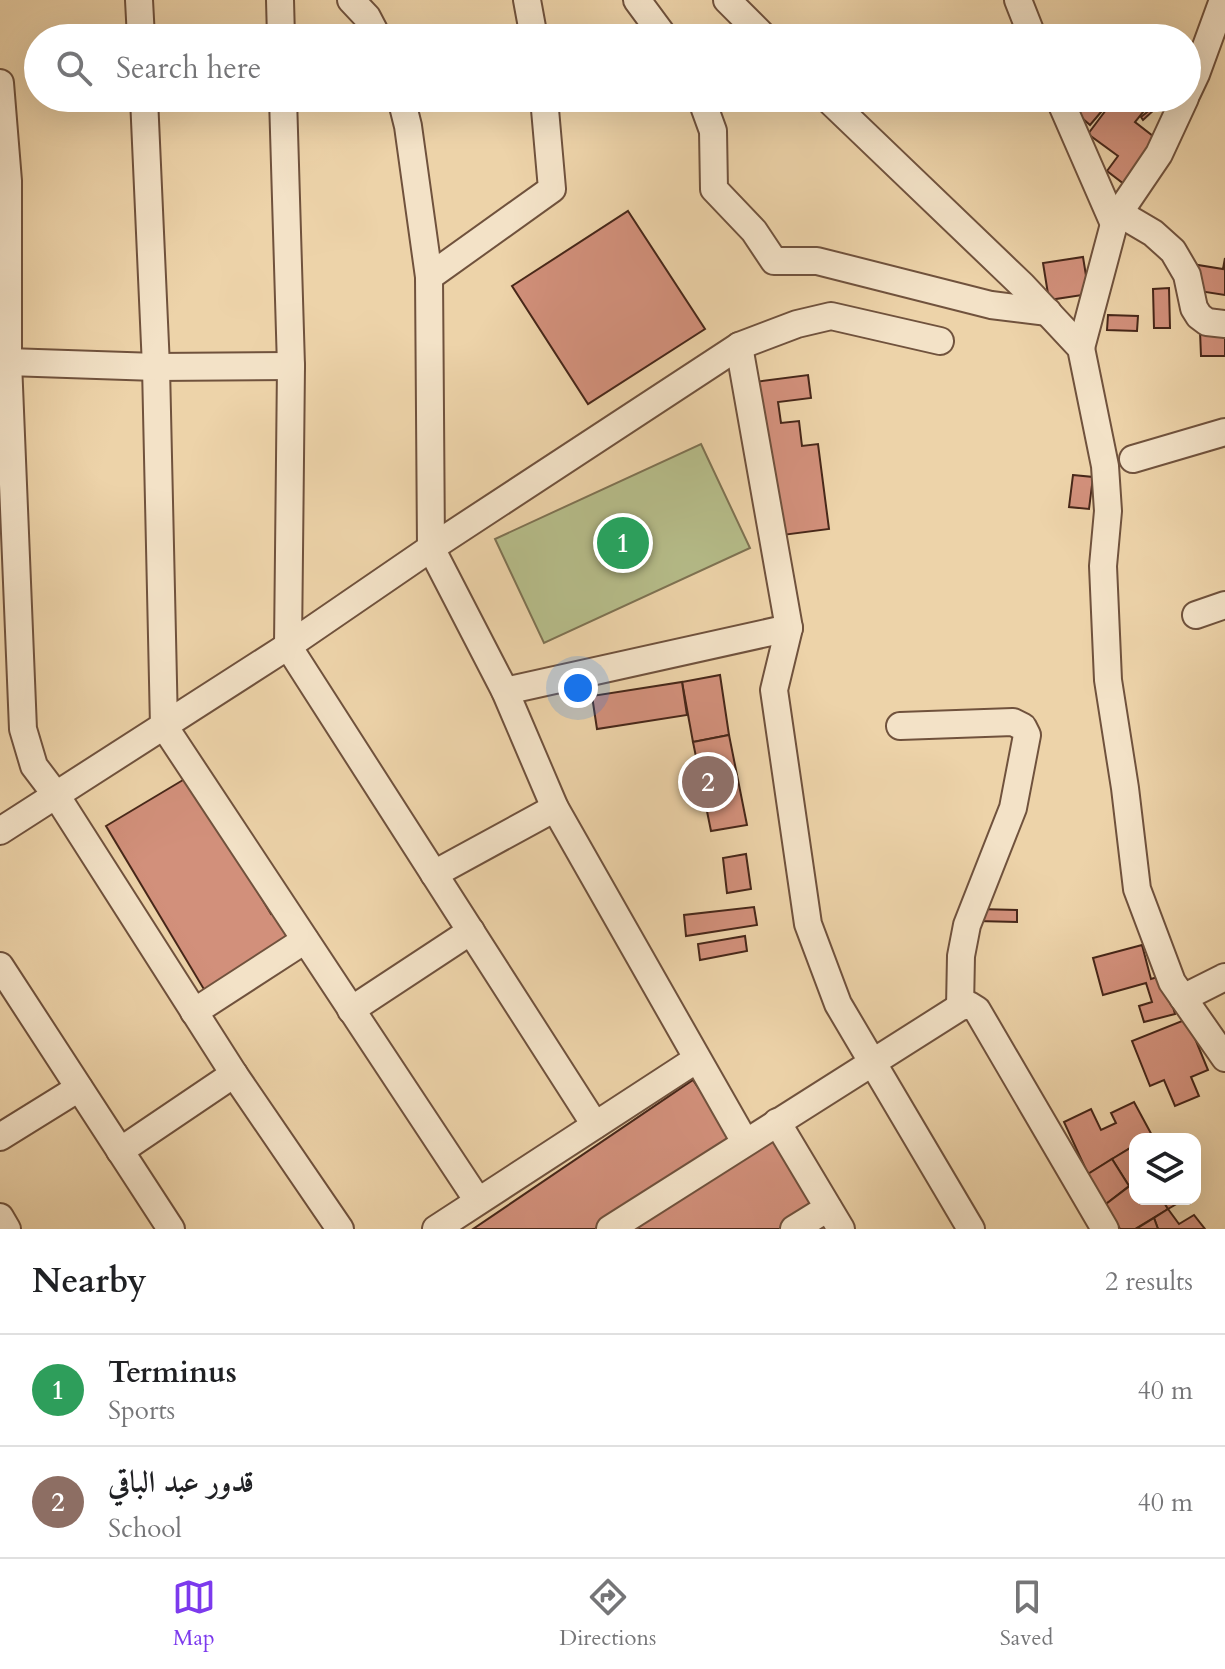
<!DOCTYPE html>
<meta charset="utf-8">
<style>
:root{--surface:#fff;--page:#f6f6f6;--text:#202124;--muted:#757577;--line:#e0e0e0;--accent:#7c3aed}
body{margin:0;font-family:Cardo,Amiri,serif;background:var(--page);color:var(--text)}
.controls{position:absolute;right:24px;bottom:24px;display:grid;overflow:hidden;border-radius:16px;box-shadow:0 8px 32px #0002}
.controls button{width:72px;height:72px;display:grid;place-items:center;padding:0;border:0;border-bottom:2px solid var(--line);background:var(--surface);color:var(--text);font:40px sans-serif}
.you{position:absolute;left:578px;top:688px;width:28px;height:28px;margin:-20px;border:6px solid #fff;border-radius:50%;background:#1a73e8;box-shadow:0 0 0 12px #1a73e833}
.badge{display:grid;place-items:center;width:52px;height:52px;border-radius:50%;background:var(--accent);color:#fff;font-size:26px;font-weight:700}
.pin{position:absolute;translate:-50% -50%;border:4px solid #fff;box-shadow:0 2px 8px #0006}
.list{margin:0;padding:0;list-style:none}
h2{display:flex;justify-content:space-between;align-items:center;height:104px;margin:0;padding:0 32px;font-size:34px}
h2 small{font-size:26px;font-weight:400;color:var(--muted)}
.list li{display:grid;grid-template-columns:52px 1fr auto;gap:24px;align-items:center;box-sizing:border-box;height:112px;padding:0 32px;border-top:2px solid var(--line)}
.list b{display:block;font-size:30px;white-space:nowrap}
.list p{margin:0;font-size:26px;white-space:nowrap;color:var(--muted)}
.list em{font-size:26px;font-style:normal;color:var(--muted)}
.icon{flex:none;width:44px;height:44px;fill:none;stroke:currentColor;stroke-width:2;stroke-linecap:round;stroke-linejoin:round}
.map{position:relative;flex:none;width:1225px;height:1229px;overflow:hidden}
.search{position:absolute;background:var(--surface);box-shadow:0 8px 32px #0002;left:24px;right:24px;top:24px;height:88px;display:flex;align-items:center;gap:20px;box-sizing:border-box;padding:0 28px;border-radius:44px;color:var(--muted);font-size:30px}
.sheet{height:328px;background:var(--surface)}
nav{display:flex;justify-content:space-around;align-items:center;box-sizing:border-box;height:112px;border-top:2px solid var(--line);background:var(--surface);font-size:22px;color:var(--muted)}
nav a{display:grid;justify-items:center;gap:4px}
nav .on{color:var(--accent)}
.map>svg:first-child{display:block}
.green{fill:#b6bd8a;stroke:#7e7252;stroke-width:2}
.building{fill:#d2907b;stroke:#472719;stroke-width:2}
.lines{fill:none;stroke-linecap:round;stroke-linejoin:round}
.minor-casing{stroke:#70523d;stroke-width:30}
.minor{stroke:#f3e2c7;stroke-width:26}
</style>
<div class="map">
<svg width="1225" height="1229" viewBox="0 0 1225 1229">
<rect width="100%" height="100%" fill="#edd3a9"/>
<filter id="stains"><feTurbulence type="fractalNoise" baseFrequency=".0025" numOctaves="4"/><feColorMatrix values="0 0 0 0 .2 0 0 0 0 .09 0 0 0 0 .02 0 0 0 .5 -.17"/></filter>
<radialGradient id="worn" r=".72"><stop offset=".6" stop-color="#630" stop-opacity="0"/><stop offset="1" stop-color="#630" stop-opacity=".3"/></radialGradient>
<path class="green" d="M 701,444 L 750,548 L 544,643 L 495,539 Z"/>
<g class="building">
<path d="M 1134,27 L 1140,38 L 1125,38 L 1122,33 Z"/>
<path d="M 1086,98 L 1113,98 L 1090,125 L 1074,111 Z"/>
<path d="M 1115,98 L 1137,98 L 1148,106 L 1135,122 L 1158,140 L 1124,184 L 1107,171 L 1118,156 L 1088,134 Z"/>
<path d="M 1141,98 L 1167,98 L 1143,120 L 1141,117 L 1151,109 Z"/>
<path d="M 628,211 L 705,329 L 588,404 L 512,286 Z"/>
<path d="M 1083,257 L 1089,294 L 1049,300 L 1043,263 Z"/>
<path d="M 1225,258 L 1225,295 L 1199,291 L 1198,265 L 1223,269 Z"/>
<path d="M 1169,288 L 1170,328 L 1154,328 L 1153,289 Z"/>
<path d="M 1108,315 L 1138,316 L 1137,331 L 1107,330 Z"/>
<path d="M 1200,331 L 1225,331 L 1225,356 L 1201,356 Z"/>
<path d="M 808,375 L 811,398 L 778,402 L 781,423 L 799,421 L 802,446 L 818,444 L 829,529 L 775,536 L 755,382 Z"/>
<path d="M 1073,475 L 1093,477 L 1089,509 L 1069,507 Z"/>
<path d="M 720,675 L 729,735 L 693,742 L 682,682 Z"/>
<path d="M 682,682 L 687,715 L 597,729 L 592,696 Z"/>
<path d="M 729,735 L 747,825 L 711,831 L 693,742 Z"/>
<path d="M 188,777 L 271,914 L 278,910 L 301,947 L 211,1001 L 106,826 Z"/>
<path d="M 746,854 L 751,889 L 727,893 L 723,858 Z"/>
<path d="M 754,907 L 757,925 L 686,936 L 684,915 Z"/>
<path d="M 978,909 L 1017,910 L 1017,922 L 977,921 Z"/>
<path d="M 745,936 L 747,951 L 700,960 L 698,944 Z"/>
<path d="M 1142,945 L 1151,979 L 1164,975 L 1175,1014 L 1144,1022 L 1139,1006 L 1152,1002 L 1146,983 L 1103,995 L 1093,958 Z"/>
<path d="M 1187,1019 L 1208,1070 L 1191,1077 L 1199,1096 L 1175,1106 L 1164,1080 L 1150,1086 L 1132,1041 Z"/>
<path d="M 693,1080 L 732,1138 L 598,1229 L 473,1229 Z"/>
<path d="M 1134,1102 L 1154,1139 L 1135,1139 L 1135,1153 L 1132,1147 L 1088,1174 L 1064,1122 L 1091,1109 L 1101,1130 L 1116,1123 L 1111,1113 Z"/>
<path d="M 775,1140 L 817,1208 L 783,1229 L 631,1229 Z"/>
<path d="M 1132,1147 L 1135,1153 L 1135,1182 L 1129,1186 L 1112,1159 Z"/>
<path d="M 1112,1159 L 1129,1186 L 1106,1204 L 1088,1174 Z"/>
<path d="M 1135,1182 L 1135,1199 L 1162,1199 L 1168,1209 L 1135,1229 L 1120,1229 L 1106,1204 Z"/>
<path d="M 1162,1199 L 1185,1199 L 1168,1209 Z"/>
<path d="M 1168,1209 L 1179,1224 L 1194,1215 L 1205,1229 L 1158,1229 L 1154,1218 Z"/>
<path d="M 1154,1218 L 1158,1229 L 1136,1229 Z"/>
</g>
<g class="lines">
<defs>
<g id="minor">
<path d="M 139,0 L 141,38"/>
<path d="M 280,0 L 281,38"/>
<path d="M 351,0 L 367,17 L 378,38"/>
<path d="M 527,0 L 534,38"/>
<path d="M 637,0 L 665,38"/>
<path d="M 727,0 L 765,38"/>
<path d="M 1018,0 L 1033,38"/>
<path d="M 0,83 L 8,181 L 8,362 L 23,729 L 34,766 L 56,795 L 234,1074 L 340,1229"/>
<path d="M 1187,93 L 1196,74 L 1223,0"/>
<path d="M 144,98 L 156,367 L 164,726 L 478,1201"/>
<path d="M 283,98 L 291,366 L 288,646 L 595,1125"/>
<path d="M 401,98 L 408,126 L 429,277 L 431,548 L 505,691 L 555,808 L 745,1142"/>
<path d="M 701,98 L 713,131 L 714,189 L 754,231 L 774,261 L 817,261 L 991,305 L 1048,312"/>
<path d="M 827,98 L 1022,285 L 1081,348 L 1105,466 L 1108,511 L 1103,566 L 1108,680 L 1125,788 L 1137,889 L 1172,982 L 1225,1058"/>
<path d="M 1059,98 L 1114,224"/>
<path d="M 1119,213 L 1153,233 L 1173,251 L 1187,275 L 1194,308 L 1199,316 L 1207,322 L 1225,324"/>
<path d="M 429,277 L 552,189 L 544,98"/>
<path d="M 739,346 L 789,628 L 774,690 L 808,924 L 838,1004 L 971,1229"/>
<path d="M 1081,348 L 1114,224 L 1119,213 L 1159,154 L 1185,98"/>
<path d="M 8,362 L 156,367 L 291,366"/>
<path d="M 1133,459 L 1225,432"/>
<path d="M 1196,615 L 1225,605"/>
<path d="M 505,691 L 789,628"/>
<path d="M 900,726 L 1013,722 L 1023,727 L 1027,735 L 1013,808 L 967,925 L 961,956 L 960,1007"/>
<path d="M 0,831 L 288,646 L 431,548 L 739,346 L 797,324 L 831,316 L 940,341"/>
<path d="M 434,874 L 555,808"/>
<path d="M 0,966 L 171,1229"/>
<path d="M 1183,998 L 1225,977"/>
<path d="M 351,1010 L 471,931"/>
<path d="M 194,1012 L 305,940"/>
<path d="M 777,1122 L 841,1229"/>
<path d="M 0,1137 L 79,1088"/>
<path d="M 120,1151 L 234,1074"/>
<path d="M 0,1217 L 7,1229"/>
<path d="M 436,1229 L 697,1059"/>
<path d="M 610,1229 L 960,1007 L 969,1005 L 977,1010 L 1105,1229"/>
<path d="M 794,1229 L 828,1208"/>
</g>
</defs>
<use href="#minor" class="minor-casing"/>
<use href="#minor" class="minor"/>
</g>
<rect width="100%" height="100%" filter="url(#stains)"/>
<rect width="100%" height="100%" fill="url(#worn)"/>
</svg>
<div class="controls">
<button><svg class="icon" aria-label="layers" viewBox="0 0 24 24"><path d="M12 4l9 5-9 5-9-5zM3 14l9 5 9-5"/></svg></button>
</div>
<div class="you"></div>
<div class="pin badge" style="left:623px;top:543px;background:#2e9e5b">1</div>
<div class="pin badge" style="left:708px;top:782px;background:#8d6e63">2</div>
<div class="search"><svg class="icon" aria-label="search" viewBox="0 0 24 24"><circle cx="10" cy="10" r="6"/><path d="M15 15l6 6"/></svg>Search here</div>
</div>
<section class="sheet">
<h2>Nearby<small>2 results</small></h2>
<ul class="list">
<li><span class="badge" style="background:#2e9e5b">1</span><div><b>Terminus</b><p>Sports</p></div><em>40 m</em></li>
<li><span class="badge" style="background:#8d6e63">2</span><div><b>قدور عبد الباقي</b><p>School</p></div><em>40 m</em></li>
</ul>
</section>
<nav>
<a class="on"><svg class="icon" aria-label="map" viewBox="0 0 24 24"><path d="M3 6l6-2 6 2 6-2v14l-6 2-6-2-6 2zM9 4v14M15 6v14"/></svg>Map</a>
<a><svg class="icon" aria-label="directions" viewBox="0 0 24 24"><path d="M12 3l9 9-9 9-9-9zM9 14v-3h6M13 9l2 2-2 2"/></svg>Directions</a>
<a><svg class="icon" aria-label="saved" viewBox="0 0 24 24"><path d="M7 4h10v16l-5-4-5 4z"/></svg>Saved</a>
</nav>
